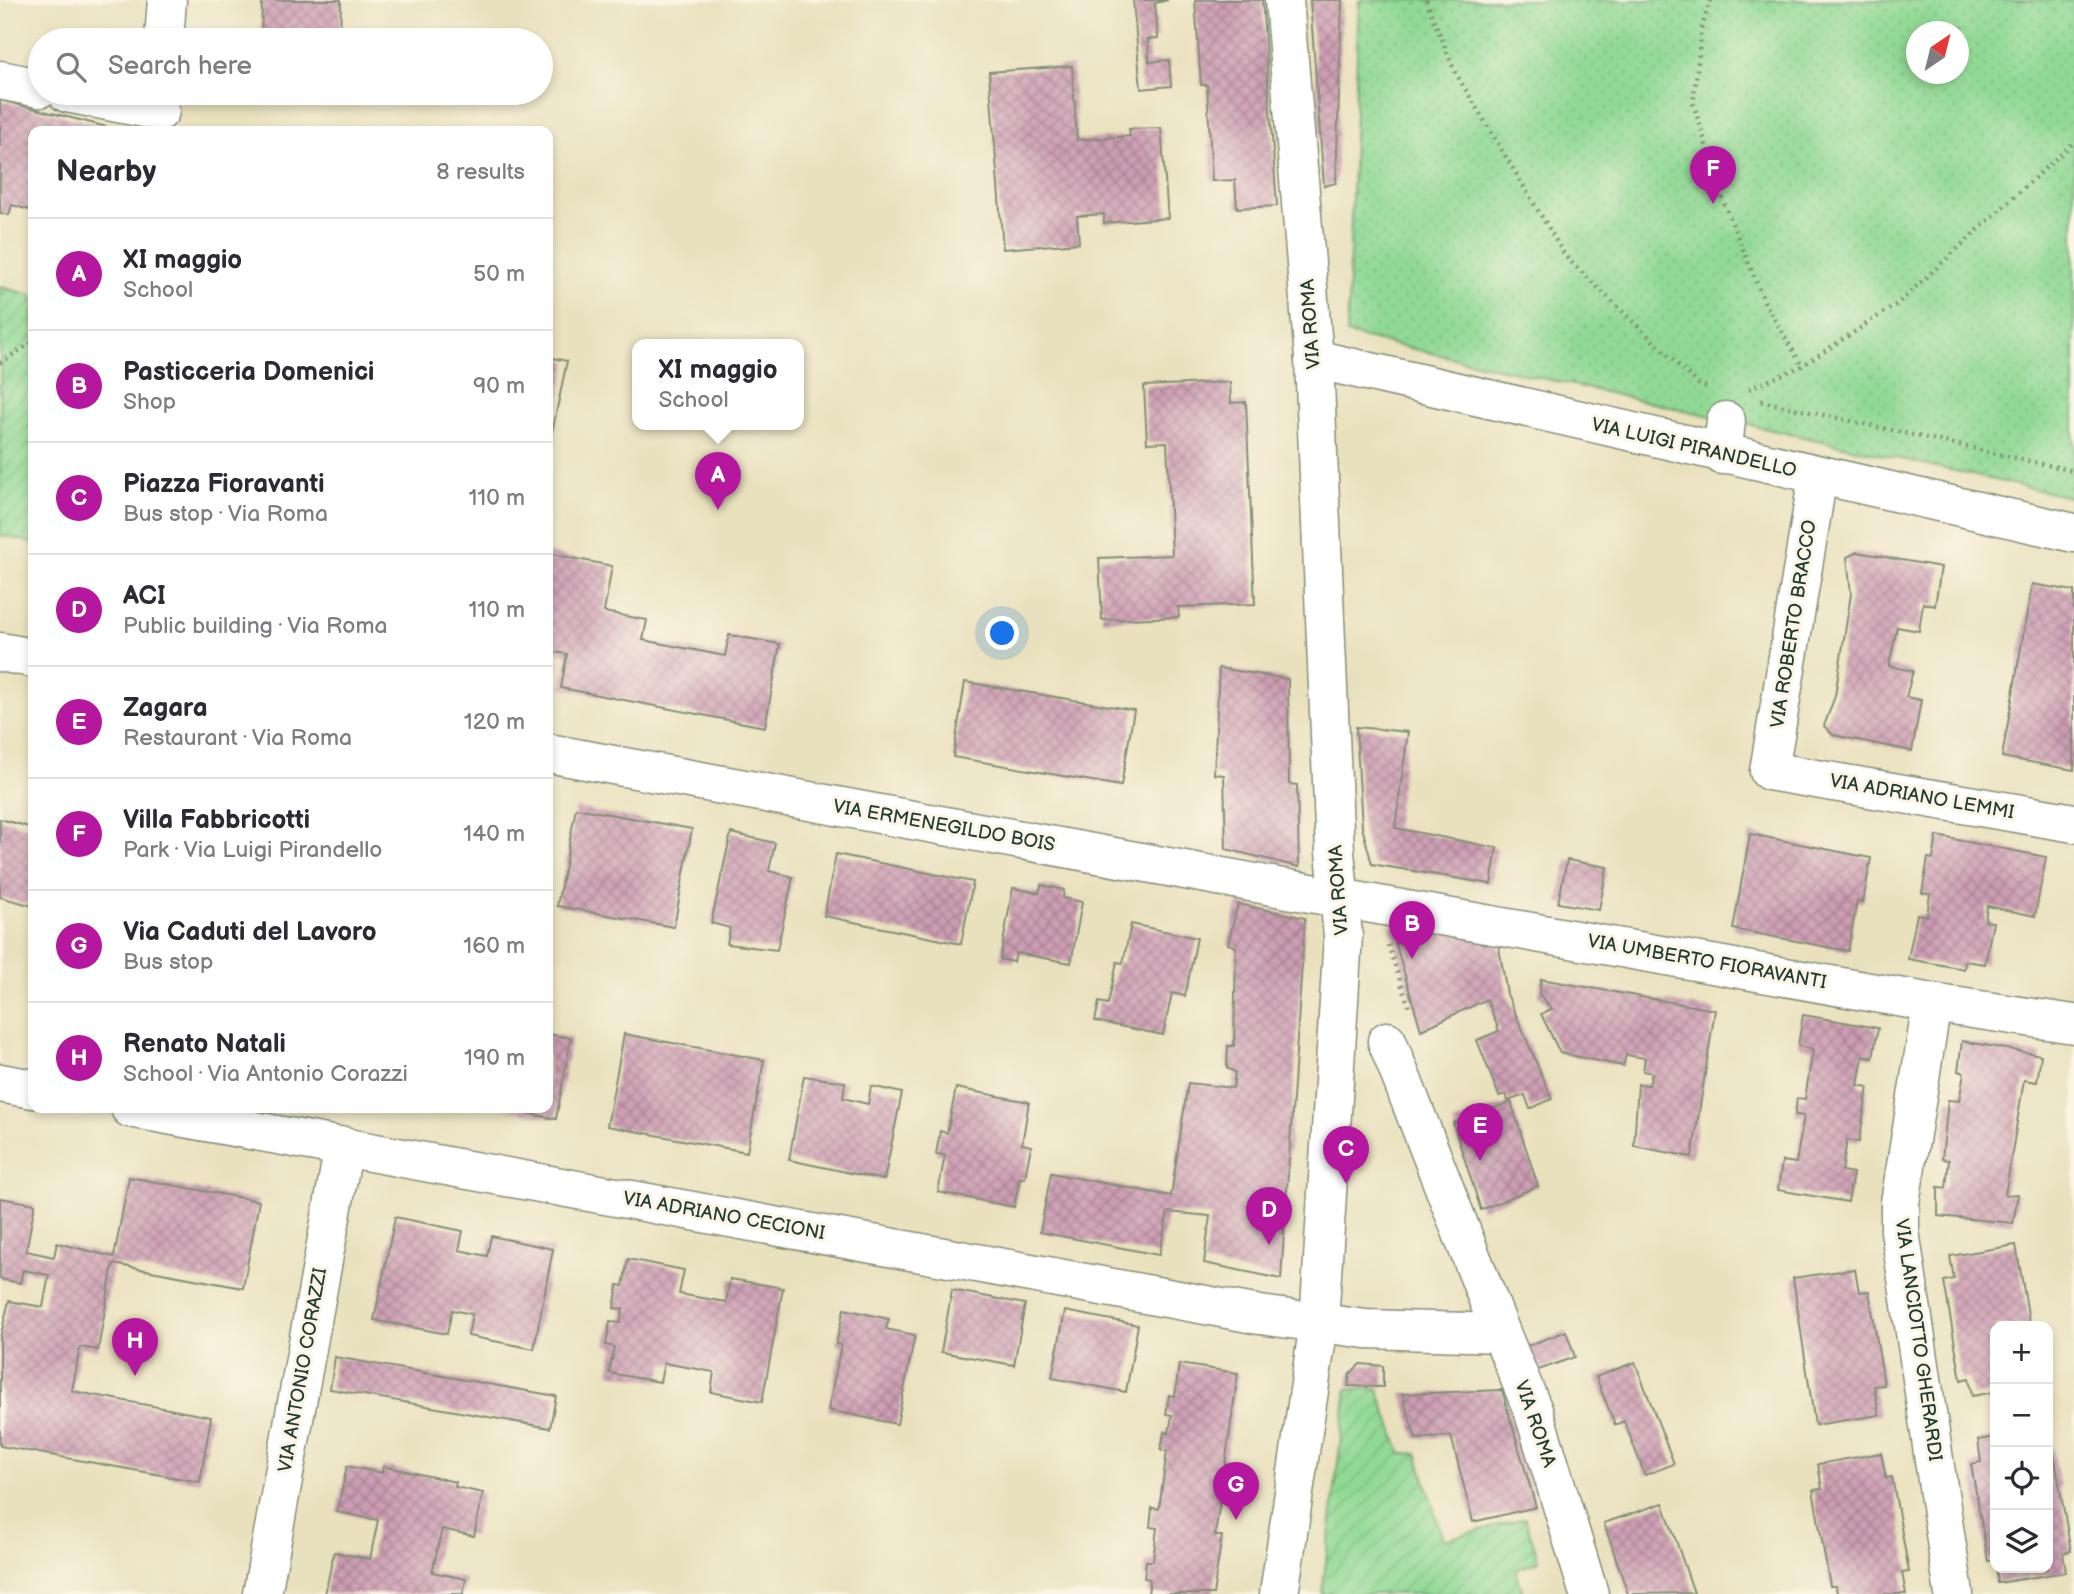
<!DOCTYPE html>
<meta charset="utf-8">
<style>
:root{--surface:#fff;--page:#f7f7f7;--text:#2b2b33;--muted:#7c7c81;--line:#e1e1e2;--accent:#b5179e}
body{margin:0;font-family:"Balsamiq Sans",sans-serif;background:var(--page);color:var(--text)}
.controls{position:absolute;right:21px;bottom:21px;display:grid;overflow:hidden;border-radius:14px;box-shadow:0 4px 10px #0003}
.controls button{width:63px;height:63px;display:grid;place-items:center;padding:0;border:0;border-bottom:2px solid var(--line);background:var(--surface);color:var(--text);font:35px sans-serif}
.compass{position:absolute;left:1906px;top:21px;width:63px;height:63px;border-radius:50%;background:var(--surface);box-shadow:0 4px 10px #0003;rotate:35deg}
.you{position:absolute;left:1003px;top:634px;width:24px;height:24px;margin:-18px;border:5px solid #fff;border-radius:50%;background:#1a73e8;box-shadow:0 0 0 10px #1a73e833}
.badge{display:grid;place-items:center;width:46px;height:46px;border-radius:50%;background:var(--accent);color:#fff;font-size:23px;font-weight:700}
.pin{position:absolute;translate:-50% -58px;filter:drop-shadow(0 2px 4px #0008)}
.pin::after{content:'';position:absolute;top:37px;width:24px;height:21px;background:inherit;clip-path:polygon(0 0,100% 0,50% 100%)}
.popup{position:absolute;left:632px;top:339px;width:172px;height:91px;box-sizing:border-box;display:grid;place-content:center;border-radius:14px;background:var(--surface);filter:drop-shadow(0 2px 5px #0005);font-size:23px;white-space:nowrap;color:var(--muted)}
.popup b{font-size:26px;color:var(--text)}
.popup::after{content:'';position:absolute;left:50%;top:100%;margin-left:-14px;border:14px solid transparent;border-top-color:var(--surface)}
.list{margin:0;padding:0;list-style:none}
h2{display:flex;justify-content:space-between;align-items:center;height:91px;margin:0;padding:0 28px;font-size:30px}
h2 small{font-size:23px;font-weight:400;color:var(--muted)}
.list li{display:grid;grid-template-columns:46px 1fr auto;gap:21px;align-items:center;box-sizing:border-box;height:112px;padding:0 28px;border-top:2px solid var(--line)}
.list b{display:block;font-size:26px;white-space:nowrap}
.list p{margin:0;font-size:23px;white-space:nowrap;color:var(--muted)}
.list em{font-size:23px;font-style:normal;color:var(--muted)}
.icon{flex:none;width:38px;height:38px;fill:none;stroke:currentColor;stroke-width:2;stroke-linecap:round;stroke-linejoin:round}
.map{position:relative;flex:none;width:2074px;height:1594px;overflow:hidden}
.search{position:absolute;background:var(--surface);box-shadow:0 4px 10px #0003;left:28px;top:28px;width:525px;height:77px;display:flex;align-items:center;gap:18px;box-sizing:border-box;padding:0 24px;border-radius:38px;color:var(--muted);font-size:26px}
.panel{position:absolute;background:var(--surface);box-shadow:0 4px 10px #0003;left:28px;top:126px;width:525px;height:987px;border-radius:14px}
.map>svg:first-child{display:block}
.park{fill:url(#park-dots);stroke:#588b64;stroke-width:2;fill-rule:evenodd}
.garden{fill:url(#garden-furrows);stroke:#588b64;stroke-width:2}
.building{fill:url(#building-cross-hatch)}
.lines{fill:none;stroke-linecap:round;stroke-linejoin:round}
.minor-casing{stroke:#848f78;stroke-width:41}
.path{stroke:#848f78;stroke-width:4.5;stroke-dasharray:2 5;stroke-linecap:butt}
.minor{stroke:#fff;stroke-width:38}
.labels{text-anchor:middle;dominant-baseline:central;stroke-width:6;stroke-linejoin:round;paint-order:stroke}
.street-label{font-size:19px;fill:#1f3d34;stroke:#fcf5e5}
</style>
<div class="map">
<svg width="2074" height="1594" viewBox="0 0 2074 1594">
<defs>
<pattern id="park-dots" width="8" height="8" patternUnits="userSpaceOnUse" patternTransform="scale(1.75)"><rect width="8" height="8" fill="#90d994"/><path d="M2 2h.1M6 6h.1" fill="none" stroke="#7cbb80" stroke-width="1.8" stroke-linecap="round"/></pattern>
<pattern id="garden-furrows" width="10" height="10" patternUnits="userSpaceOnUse" patternTransform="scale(1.75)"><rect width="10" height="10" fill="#90d994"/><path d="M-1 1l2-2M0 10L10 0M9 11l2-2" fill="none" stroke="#7cbb80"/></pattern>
<pattern id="building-cross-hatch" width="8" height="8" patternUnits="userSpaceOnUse" patternTransform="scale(1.75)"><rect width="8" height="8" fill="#cd9db3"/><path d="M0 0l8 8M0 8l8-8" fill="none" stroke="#a68192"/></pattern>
</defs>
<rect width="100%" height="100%" fill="#fcf5e5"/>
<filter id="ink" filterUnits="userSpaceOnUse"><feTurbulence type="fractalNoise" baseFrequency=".0143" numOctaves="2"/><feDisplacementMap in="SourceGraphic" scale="14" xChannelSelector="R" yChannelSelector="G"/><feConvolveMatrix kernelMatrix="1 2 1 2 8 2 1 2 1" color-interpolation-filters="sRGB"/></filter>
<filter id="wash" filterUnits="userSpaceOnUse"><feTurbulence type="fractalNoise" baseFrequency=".00686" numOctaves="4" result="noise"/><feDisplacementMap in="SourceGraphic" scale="28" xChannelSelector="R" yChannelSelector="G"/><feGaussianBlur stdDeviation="1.57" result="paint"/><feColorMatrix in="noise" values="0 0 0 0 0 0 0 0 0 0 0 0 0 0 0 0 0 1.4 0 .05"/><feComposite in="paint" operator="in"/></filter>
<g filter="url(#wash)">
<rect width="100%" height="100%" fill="#e9e1bd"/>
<path class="park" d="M 1359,0 L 2074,0 L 2074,498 L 1347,334 ZM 1916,32 L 1958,32 L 1958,74 L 1916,74 Z"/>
<g class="garden">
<path d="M 0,287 L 33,295 L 33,543 L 0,535 Z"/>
<path d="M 1347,1389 L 1378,1389 L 1401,1454 L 1417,1453 L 1443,1540 L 1525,1518 L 1539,1561 L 1516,1570 L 1523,1594 L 1322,1594 Z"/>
</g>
<g id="blocks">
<g class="building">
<path d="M 262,0 L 341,0 L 340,40 L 261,40 Z"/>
<path d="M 1133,0 L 1168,0 L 1155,3 L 1158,38 L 1148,39 L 1149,62 L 1169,60 L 1171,86 L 1141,89 Z"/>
<path d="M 1195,0 L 1262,0 L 1277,206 L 1237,208 L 1235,180 L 1212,181 L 1207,85 L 1201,85 Z"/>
<path d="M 1310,0 L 1342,0 L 1336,183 L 1324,186 Z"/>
<path d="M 1072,66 L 1077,140 L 1130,136 L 1129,129 L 1161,128 L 1168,218 L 1104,223 L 1104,214 L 1077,216 L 1079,243 L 1003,249 L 989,72 Z"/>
<path d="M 0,100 L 115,129 L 114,131 L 33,131 L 33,211 L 12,205 L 9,215 L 0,213 Z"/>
<path d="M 548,357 L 567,361 L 549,447 L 548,447 Z"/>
<path d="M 1230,382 L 1231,403 L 1246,402 L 1255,604 L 1178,607 L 1179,617 L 1102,620 L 1099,558 L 1172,555 L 1167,442 L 1147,443 L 1144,386 Z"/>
<path d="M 1857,552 L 1941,567 L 1935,606 L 1923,603 L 1919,631 L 1897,627 L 1889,666 L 1913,671 L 1906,697 L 1921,700 L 1912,751 L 1833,735 L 1824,726 L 1835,696 L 1851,594 L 1847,557 Z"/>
<path d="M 548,553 L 612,566 L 604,612 L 647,620 L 643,640 L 725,656 L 729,635 L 780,644 L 765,727 L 561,688 L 567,654 L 548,651 Z"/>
<path d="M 2032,584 L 2074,591 L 2074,770 L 2002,757 Z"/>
<path d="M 1219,668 L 1288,679 L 1289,784 L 1297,785 L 1299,867 L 1226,849 L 1224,775 L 1214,774 Z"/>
<path d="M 965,682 L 1134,710 L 1121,786 L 953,757 Z"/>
<path d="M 1356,727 L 1408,732 L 1395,828 L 1497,848 L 1491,884 L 1372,864 L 1362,827 Z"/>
<path d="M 576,808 L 692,829 L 674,927 L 557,906 Z"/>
<path d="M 0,819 L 33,828 L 33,906 L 0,897 Z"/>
<path d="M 731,833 L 775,843 L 769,871 L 793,877 L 777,950 L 727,944 L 730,928 L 711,923 Z"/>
<path d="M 1750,834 L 1871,858 L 1863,902 L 1857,901 L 1848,951 L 1733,929 Z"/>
<path d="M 1937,836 L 2046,857 L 2035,916 L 1987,906 L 1985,921 L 1993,922 L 1985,964 L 1965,961 L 1964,969 L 1908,959 L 1917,914 L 1927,916 L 1930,894 L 1922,893 L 1928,858 L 1933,859 Z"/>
<path d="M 836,854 L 973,882 L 961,944 L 824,916 Z"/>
<path d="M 1567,860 L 1607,867 L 1599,910 L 1558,903 Z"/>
<path d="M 1041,885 L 1064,890 L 1063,898 L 1082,902 L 1071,963 L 1016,953 L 1014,962 L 1000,959 L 1013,888 L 1039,893 Z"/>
<path d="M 1238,904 L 1305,918 L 1281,1279 L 1204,1263 L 1210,1216 L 1168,1212 L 1159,1255 L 1040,1232 L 1051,1173 L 1171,1196 L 1188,1083 L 1233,1088 L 1235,1072 L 1227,1068 L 1228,1046 L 1234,1046 L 1236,947 L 1228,944 Z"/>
<path d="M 1131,924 L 1197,938 L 1185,996 L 1172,993 L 1163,1035 L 1095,1021 L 1099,1002 L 1108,1004 L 1117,962 L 1123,963 Z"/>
<path d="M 1390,925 L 1497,936 L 1507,994 L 1552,1099 L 1530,1109 L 1525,1095 L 1508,1101 L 1506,1094 L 1499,1096 L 1477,1040 L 1499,1031 L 1487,999 L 1421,1030 Z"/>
<path d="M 1541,979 L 1715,1010 L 1692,1157 L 1634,1146 L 1638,1084 L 1649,1085 L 1652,1073 L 1643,1071 L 1645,1058 L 1626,1055 L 1623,1066 L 1560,1053 L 1541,1014 L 1552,1009 L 1539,994 Z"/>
<path d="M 1803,1015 L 1878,1028 L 1873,1058 L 1863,1056 L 1858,1085 L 1868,1087 L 1859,1142 L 1847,1140 L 1842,1171 L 1853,1173 L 1848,1202 L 1778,1190 L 1782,1161 L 1796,1163 L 1804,1116 L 1795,1115 L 1797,1098 L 1805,1099 L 1813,1049 L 1798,1046 Z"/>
<path d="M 548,1034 L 571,1038 L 556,1119 L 506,1109 L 548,1108 Z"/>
<path d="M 624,1034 L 764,1060 L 747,1152 L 607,1126 Z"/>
<path d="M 1962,1041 L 2041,1055 L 2037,1082 L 2024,1080 L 2005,1195 L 2018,1194 L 2013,1223 L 1938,1216 L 1938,1187 L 1946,1188 L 1949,1160 L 1942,1159 L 1948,1100 L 1959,1101 L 1964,1073 L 1958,1071 Z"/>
<path d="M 804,1076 L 845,1082 L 843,1098 L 868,1104 L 871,1086 L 902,1093 L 884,1180 L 789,1160 Z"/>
<path d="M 956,1088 L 1029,1102 L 1022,1144 L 1031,1146 L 1025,1178 L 1020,1178 L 1014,1207 L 938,1192 L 945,1155 L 936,1154 L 940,1131 L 947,1133 Z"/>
<path d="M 1511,1102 L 1538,1186 L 1481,1210 L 1453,1123 Z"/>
<path d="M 129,1177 L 259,1201 L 243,1288 L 113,1264 L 98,1350 L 80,1347 L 72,1391 L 211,1417 L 200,1482 L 0,1446 L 0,1338 L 9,1301 L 43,1307 L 49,1275 L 23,1270 L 20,1283 L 0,1279 L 0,1198 L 35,1204 L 26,1251 L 54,1257 L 57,1243 L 114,1257 Z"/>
<path d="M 395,1217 L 463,1231 L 459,1250 L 487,1256 L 491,1236 L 553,1249 L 534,1349 L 468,1336 L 472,1314 L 452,1310 L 447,1334 L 374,1320 Z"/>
<path d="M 2016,1245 L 2030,1326 L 1995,1326 L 1995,1392 L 1972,1396 L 1969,1378 L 1961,1380 L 1944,1281 L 1954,1279 L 1950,1256 Z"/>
<path d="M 628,1259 L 684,1270 L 679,1294 L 726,1302 L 730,1279 L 783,1288 L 762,1402 L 711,1392 L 714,1372 L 664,1363 L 660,1382 L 609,1373 L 614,1347 L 606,1345 L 610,1322 L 620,1323 L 623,1309 L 614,1308 L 618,1285 L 623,1286 Z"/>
<path d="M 1855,1269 L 1859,1292 L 1869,1291 L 1884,1385 L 1874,1386 L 1879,1415 L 1815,1425 L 1793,1278 Z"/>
<path d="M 952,1290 L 1025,1304 L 1014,1365 L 941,1352 Z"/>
<path d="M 844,1309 L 889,1319 L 886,1329 L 915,1335 L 897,1424 L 828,1410 L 841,1345 L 836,1344 Z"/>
<path d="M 1065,1311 L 1138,1325 L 1126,1392 L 1052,1378 Z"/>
<path d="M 1566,1331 L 1575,1357 L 1536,1371 L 1527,1346 Z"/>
<path d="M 335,1357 L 556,1396 L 550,1428 L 330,1389 Z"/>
<path d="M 1635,1362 L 1674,1464 L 1645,1475 L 1624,1421 L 1615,1425 L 1596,1377 Z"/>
<path d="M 1179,1364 L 1238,1373 L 1215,1536 L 1222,1536 L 1213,1594 L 1148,1594 L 1150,1579 L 1144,1578 L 1146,1561 L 1153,1561 L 1157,1528 L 1150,1527 L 1152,1508 L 1159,1509 L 1167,1451 L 1161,1450 L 1164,1432 L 1169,1433 L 1172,1415 L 1166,1414 L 1169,1395 L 1175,1396 Z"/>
<path d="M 1360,1364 L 1383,1366 L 1383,1387 L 1348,1386 L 1350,1374 Z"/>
<path d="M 1502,1390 L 1536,1507 L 1473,1522 L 1451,1436 L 1416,1439 L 1402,1394 Z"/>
<path d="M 1995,1437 L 1995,1560 L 1988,1561 L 1971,1464 L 1981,1462 L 1978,1440 Z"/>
<path d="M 2053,1449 L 2071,1551 L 2063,1553 L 2066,1572 L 1998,1583 L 1996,1568 L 2048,1568 L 2048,1450 Z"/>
<path d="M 1881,1453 L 1886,1478 L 1892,1477 L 1909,1572 L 1902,1573 L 1906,1594 L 1837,1594 L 1836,1586 L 1830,1586 L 1813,1490 L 1822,1489 L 1818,1464 Z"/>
<path d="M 347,1466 L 382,1473 L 383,1466 L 456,1482 L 455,1487 L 483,1493 L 474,1536 L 442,1529 L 432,1572 L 466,1579 L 463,1594 L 325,1594 L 334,1552 L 370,1559 L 378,1520 L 337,1512 Z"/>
<path d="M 1663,1503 L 1694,1593 L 1628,1594 L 1604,1523 Z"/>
</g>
</g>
</g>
<g filter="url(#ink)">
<use href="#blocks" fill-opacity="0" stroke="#848f78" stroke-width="2"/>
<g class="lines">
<defs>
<g id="minor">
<path d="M 164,40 L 167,0"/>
<path d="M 0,80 L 40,88"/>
<path d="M 67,93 L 160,111"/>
<path d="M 1314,359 L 2074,533"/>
<path d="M 1722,455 L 1726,421"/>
<path d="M 1818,476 L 1769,771 L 2074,823"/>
<path d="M 0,652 L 33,658"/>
<path d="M 548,753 L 1288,889 L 1932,1003 L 2074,1024"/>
<path d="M 1932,1003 L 1900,1203 L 1900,1231 L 1954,1594"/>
<path d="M 1387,1041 L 1501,1333"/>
<path d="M 0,1083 L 33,1089"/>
<path d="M 130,1108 L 1260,1315 L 1366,1329 L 1501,1333 L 1534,1413 L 1589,1594"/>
<path d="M 262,1594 L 344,1146"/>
<path d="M 1279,1594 L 1319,1323 L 1343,936 L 1335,852 L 1314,359 L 1284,0"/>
</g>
</defs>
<use href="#minor" class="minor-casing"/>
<g class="path">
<path d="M 1426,0 L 1455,72 L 1566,257 L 1698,384 L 1707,387"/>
<path d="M 1710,0 L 1702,28 L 1693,103 L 1724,203 L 1764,301 L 1802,366"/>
<path d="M 0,363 L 33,342"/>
<path d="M 1749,389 L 1802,366 L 1897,304 L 2074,142"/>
<path d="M 1761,401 L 2074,471"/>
<path d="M 1388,945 L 1410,1010"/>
</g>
<use href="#minor" class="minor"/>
</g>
</g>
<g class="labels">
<g class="street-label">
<text transform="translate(1311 324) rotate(-94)">VIA ROMA</text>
<text transform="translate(1694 448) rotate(13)">VIA LUIGI PIRANDELLO</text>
<text transform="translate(1794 624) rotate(-81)">VIA ROBERTO BRACCO</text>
<text transform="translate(1922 797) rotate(10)">VIA ADRIANO LEMMI</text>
<text transform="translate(944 826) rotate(10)">VIA ERMENEGILDO BOIS</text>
<text transform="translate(1339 890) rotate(-94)">VIA ROMA</text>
<text transform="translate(1707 962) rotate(10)">VIA UMBERTO FIORAVANTI</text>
<text transform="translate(724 1216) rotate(10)">VIA ADRIANO CECIONI</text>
<text transform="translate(1918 1340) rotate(82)">VIA LANCIOTTO GHERARDI</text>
<text transform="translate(303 1370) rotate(-80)">VIA ANTONIO CORAZZI</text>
<text transform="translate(1535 1424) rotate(71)">VIA ROMA</text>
</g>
</g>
</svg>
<div class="controls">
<button>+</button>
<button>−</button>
<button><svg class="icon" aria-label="locate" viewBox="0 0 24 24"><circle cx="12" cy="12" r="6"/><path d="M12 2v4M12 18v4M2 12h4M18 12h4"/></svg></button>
<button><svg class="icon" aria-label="layers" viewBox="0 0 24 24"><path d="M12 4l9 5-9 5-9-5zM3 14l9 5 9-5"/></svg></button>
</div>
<svg class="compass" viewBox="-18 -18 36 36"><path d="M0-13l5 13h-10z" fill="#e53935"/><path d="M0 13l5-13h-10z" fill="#7c7c81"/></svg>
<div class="you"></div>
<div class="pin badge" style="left:718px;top:510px">A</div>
<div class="popup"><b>XI maggio</b>School</div>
<div class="pin badge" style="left:1412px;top:959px">B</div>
<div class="pin badge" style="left:1346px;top:1184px">C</div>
<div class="pin badge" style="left:1269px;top:1245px">D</div>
<div class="pin badge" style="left:1480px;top:1161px">E</div>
<div class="pin badge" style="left:1713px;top:204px">F</div>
<div class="pin badge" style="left:1236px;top:1520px">G</div>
<div class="pin badge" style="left:135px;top:1376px">H</div>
<div class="search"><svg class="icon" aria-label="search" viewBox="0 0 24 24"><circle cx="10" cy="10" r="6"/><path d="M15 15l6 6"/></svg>Search here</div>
<section class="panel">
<h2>Nearby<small>8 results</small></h2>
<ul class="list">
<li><span class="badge">A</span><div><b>XI maggio</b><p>School</p></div><em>50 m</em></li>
<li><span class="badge">B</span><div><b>Pasticceria Domenici</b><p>Shop</p></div><em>90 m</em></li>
<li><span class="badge">C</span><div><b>Piazza Fioravanti</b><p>Bus stop · Via Roma</p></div><em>110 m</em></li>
<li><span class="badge">D</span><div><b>ACI</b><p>Public building · Via Roma</p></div><em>110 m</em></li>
<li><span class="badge">E</span><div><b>Zagara</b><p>Restaurant · Via Roma</p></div><em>120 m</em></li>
<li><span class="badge">F</span><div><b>Villa Fabbricotti</b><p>Park · Via Luigi Pirandello</p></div><em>140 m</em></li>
<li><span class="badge">G</span><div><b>Via Caduti del Lavoro</b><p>Bus stop</p></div><em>160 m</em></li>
<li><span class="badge">H</span><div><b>Renato Natali</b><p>School · Via Antonio Corazzi</p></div><em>190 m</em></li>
</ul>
</section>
</div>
